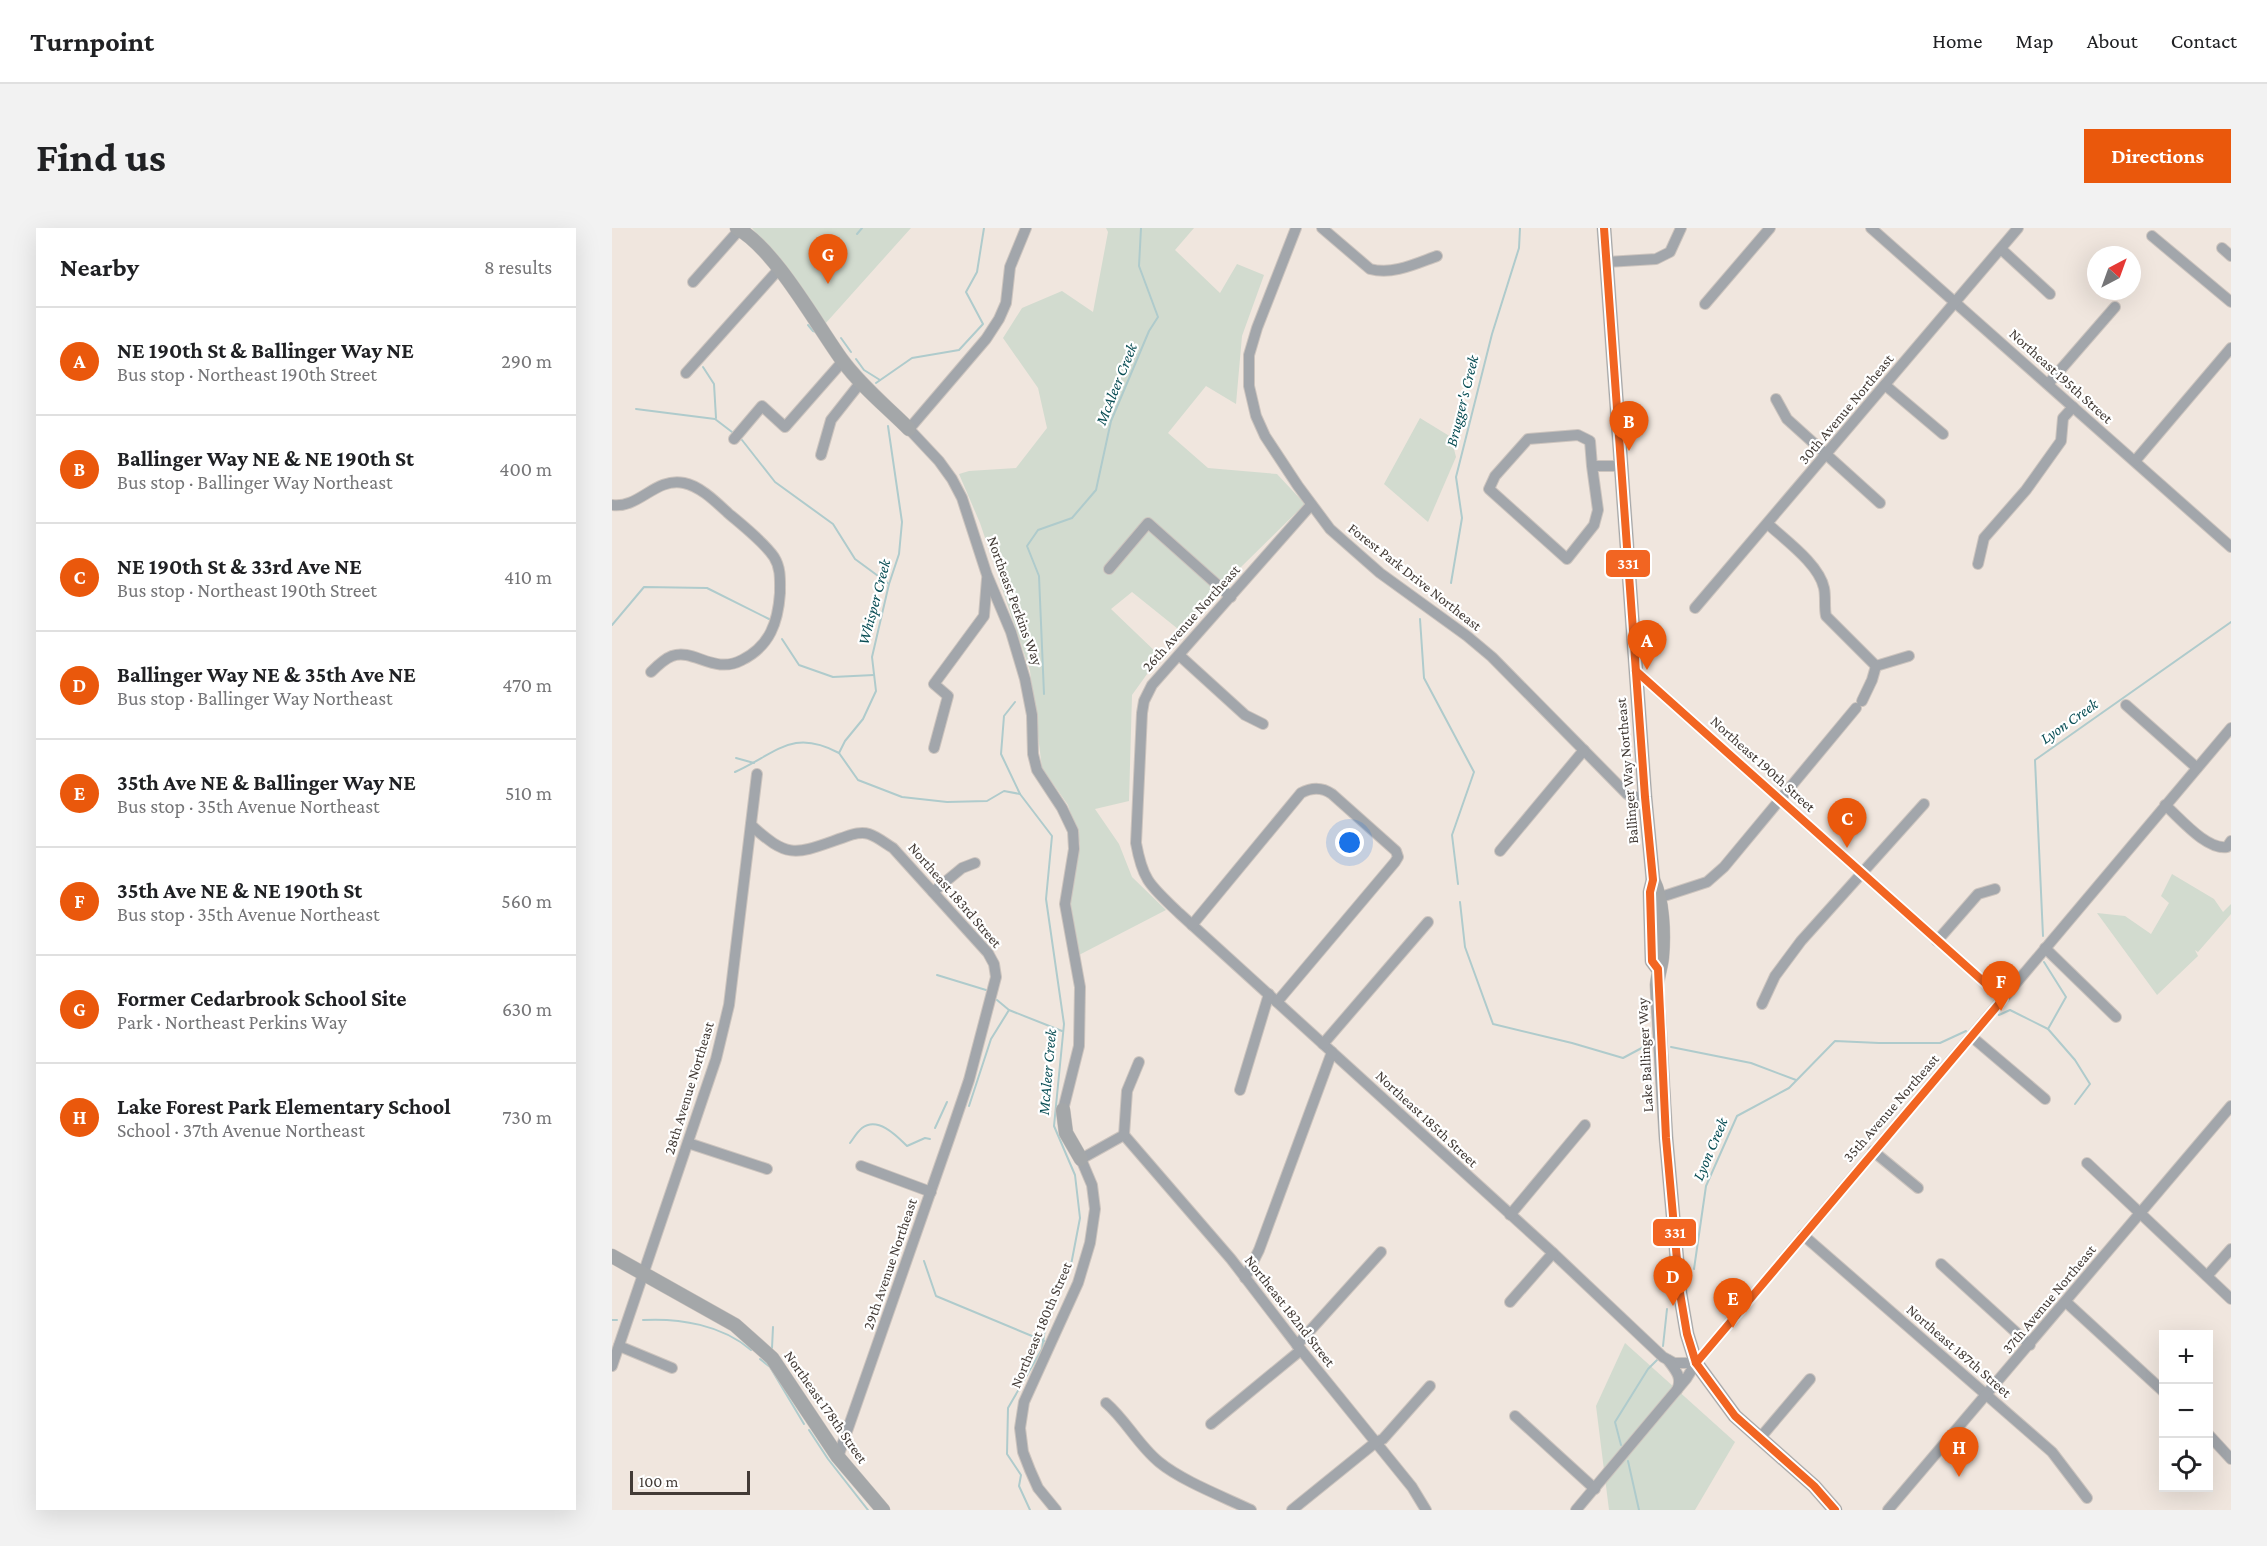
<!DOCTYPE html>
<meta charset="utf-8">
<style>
:root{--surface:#fff;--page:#f2f2f2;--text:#202124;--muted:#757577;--line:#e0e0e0;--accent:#ea580c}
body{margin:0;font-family:"Crimson Pro",serif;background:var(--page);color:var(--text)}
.controls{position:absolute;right:18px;bottom:18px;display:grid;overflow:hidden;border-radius:0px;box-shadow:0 6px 24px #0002}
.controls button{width:54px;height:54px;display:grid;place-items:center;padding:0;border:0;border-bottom:2px solid var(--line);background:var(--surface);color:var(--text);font:30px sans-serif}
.compass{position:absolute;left:1475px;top:18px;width:54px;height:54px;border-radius:50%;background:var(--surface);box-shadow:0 6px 24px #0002;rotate:41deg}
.scale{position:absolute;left:18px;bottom:15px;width:120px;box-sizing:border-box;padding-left:6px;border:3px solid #433b36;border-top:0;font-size:16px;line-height:21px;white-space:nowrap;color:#433b36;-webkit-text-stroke:4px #fff;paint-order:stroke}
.you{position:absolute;left:738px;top:615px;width:21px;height:21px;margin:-15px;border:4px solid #fff;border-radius:50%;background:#1a73e8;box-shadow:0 0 0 9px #1a73e833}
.badge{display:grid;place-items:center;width:39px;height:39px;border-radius:50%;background:var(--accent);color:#fff;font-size:20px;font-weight:700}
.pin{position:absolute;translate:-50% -50px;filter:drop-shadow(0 2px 3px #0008)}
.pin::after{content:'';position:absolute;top:32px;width:21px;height:18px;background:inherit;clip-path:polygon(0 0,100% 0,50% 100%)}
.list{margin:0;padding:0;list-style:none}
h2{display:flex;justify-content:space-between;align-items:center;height:78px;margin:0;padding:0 24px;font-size:26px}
h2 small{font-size:20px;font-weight:400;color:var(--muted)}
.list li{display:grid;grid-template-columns:39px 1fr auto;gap:18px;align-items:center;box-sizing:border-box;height:108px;padding:0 24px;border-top:2px solid var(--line)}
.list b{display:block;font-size:22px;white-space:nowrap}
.list p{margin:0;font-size:20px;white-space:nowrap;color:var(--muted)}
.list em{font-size:20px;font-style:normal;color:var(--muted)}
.icon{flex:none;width:33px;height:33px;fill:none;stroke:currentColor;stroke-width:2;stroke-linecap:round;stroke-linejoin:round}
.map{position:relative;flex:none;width:1619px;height:1282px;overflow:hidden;border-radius:0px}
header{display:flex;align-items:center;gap:36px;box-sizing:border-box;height:84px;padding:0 30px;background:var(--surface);border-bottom:2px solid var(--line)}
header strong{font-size:28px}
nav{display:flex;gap:33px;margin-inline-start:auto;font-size:21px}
.intro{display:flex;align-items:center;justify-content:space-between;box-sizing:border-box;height:144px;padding:0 36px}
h1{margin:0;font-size:42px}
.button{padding:15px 27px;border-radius:0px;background:var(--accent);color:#fff;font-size:21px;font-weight:700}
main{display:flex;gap:36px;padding:0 36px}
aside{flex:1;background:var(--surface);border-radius:0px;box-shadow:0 6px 24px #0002}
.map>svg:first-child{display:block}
.green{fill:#d2dbcf}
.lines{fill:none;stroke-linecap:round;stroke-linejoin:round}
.stream{stroke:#afcbcc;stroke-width:2}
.minor-casing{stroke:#ccc4be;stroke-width:12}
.major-casing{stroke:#ccc4be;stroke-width:15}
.minor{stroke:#a2a6ab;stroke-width:10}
.major{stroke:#a4a7a9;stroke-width:14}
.bus-1-casing{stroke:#fff;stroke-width:12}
.bus-1{stroke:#f26522;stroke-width:8}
.labels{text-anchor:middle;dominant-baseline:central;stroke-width:4.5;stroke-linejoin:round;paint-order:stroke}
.street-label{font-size:15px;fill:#433b36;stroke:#fff}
.water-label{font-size:16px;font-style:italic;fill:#084d54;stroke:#fff}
.line-badge{stroke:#fff;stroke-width:2}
.badge-label{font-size:16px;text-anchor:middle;font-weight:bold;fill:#fff}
</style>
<header>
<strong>Turnpoint</strong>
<nav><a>Home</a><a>Map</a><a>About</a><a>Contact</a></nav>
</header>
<div class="intro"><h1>Find us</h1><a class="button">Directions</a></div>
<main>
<aside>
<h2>Nearby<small>8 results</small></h2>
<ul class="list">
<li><span class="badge">A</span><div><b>NE 190th St &amp; Ballinger Way NE</b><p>Bus stop · Northeast 190th Street</p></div><em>290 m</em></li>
<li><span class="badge">B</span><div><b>Ballinger Way NE &amp; NE 190th St</b><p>Bus stop · Ballinger Way Northeast</p></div><em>400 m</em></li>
<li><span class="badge">C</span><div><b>NE 190th St &amp; 33rd Ave NE</b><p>Bus stop · Northeast 190th Street</p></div><em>410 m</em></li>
<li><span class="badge">D</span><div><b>Ballinger Way NE &amp; 35th Ave NE</b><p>Bus stop · Ballinger Way Northeast</p></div><em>470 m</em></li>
<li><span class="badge">E</span><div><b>35th Ave NE &amp; Ballinger Way NE</b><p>Bus stop · 35th Avenue Northeast</p></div><em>510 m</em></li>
<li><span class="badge">F</span><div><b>35th Ave NE &amp; NE 190th St</b><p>Bus stop · 35th Avenue Northeast</p></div><em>560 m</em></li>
<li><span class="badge">G</span><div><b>Former Cedarbrook School Site</b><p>Park · Northeast Perkins Way</p></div><em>630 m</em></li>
<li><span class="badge">H</span><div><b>Lake Forest Park Elementary School</b><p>School · 37th Avenue Northeast</p></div><em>730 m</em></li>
</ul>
</aside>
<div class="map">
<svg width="1619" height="1282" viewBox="0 0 1619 1282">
<rect width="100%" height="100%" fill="#f0e6de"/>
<g class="green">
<path d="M 140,0 L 299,0 L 213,96 L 163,27 Z"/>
<path d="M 494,0 L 582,0 L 563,22 L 608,65 L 625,36 L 652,47 L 630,108 L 624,176 L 594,158 L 556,205 L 596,240 L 665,246 L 693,276 L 566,401 L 520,364 L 499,381 L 548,428 L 520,467 L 517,573 L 483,581 L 507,616 L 520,649 L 554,682 L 467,727 L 458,671 L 468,616 L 456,577 L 430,540 L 418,443 L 368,295 L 347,246 L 357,243 L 404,240 L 435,200 L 426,160 L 391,110 L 410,80 L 450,63 L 481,84 L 496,4 Z"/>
<path d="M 808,190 L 839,209 L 844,229 L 816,294 L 772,256 Z"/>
<path d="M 1560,646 L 1602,671 L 1611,684 L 1619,676 L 1619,686 L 1586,724 L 1583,722 L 1586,728 L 1545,767 L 1485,685 L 1513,688 L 1539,706 L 1557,675 L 1549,668 Z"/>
<path d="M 1013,1115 L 1123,1214 L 1083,1282 L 997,1282 L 984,1178 Z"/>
</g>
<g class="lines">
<g class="stream">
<path d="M 245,6 L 250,0"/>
<path d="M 196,97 L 201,103 L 204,104"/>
<path d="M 229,110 L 239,124"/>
<path d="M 244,131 L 252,142 L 268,152"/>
<path d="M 91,139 L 102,156 L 104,190"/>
<path d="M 264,155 L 300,130 L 347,122 L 371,96 L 354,64 L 365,44 L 372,0"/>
<path d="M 24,181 L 103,191 L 120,204"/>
<path d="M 276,198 L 290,294 L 287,326 L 277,356 L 260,429 L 264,463 L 251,491 L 233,513 L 227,525 L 246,552 L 290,569 L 335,574 L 375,573 L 392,563 L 408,566"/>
<path d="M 130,212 L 163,254 L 221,296 L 243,331 L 277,356"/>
<path d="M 839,355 L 850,290 L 844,249 L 880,106 L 907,20 L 908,0"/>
<path d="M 808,391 L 812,450 L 862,544 L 840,607 L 846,656"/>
<path d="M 0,397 L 32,359 L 95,360 L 157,391"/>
<path d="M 170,411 L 187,437 L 221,449 L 262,447"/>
<path d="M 432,466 L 427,348 L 415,318 L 426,302 L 460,290 L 484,262 L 499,193 L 537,103 L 546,89 L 527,38 L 529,0"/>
<path d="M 403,474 L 392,488 L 389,526 L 408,566 L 440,608 L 434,671 L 452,796 L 442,898 L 463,947 L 468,990 L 459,1037 L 433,1100 L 430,1121 L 396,1180 L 395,1226 L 409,1247 L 407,1258 L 418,1282"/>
<path d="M 124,530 L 142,535"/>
<path d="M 123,544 C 165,525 180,500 227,525"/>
<path d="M 848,674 L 853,719 L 881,796 L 960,815 L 1011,830 L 1039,815"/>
<path d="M 1431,708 L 1423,532 L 1619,394"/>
<path d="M 325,747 L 374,762"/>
<path d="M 385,772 L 397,782 L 450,803"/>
<path d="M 1387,787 L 1398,782 L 1436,801 L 1454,769 L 1432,734"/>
<path d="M 1436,801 L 1463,832 L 1478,856 L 1463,876"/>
<path d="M 1059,819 L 1139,835 L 1184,852"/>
<path d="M 357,878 L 379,811 L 397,782"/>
<path d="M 323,900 L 335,874"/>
<path d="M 238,915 C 241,911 245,904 250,900 C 266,888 285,908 295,918 L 313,910 L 318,911"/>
<path d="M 312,1033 L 324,1068 L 432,1113"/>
<path d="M 277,1038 L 287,1024"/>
<path d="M 1082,1041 L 1094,958 L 1125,888 L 1177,860 L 1223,813 L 1267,815 L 1328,815 L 1354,803"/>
<path d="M 0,1092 L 5,1092"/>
<path d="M 31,1092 C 68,1090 110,1097 139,1122"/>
<path d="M 1051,1118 L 1055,1081"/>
<path d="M 160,1120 L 161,1099"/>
<path d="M 148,1131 L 158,1139 L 192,1196"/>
<path d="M 197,1202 L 216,1231 L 256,1282"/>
<path d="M 1009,1217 L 1003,1194 L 1036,1141 L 1045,1132"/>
<path d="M 1016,1233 L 1027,1282"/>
</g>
<defs>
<g id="minor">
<path d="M 414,0 L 398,39 L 394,75 L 387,91 L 374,111 L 297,201 L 327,233 L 340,251 L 350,270 L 375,347 L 399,404 L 413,451 L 420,487 L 421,526 L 425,542 L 450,580 L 461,603 L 462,621 L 453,676 L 468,759 L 467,818 L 451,882"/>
<path d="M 684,0 L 645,100 L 637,127 L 637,158 L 644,188 L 653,208 L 686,258 L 718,301 L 768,345 L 855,408 L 880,429 L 1015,566 L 1020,569 L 1033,569"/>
<path d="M 710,0 L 758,41 C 781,47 803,36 825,28"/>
<path d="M 1259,0 L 1619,319"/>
<path d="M 1540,8 L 1619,74"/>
<path d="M 1610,20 L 1619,28"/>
<path d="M 1389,21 L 1438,66"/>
<path d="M 995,34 L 1044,31 L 1058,24 L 1069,0"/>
<path d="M 81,54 L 128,1"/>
<path d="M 1093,76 L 1158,0"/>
<path d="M 74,145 L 167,41"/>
<path d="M 1436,156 L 1503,79"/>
<path d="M 1273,157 L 1331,206"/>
<path d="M 1164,171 L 1175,191 L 1268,275"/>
<path d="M 122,211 L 150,178 L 173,199 L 231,133"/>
<path d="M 209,227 L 219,192 L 249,154"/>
<path d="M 1523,233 L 1619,120"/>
<path d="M 980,238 L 986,282 L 982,297 L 955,331 L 877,261 L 883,248 L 916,211 L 966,207 L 978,213 L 980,238 L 1009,238"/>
<path d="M 0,277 C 27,281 43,249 72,255 C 88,258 104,274 116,285 C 130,297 153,315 162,329 C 169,340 168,352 168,365 C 166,394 158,418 130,432 C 102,447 82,420 60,428 C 52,431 45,438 39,444"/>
<path d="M 699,277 L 540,457 L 532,473 L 530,485 L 524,615 C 531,654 539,658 567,685 L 941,1025 L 1051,1129 L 1062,1135 L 1084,1135"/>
<path d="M 1156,296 C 1173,312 1207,336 1212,360 C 1214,369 1212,379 1214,388 L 1264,438"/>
<path d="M 1366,336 L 1372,310 L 1414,262 L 1449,213 L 1451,190 L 1461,179"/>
<path d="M 497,341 L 536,295 L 619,369"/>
<path d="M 1083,380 L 1406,0"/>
<path d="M 567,427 L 633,487 L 651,496"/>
<path d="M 1024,443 L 1391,771"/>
<path d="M 1250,473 L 1260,452 L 1264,438 L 1297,428"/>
<path d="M 1514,477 L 1585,540"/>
<path d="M 322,520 L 336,468 L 322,456 L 372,388 L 375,351"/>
<path d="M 1553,577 C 1568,590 1594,622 1615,619 L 1619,613"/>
<path d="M 139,597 C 177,632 184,626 230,610 C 239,607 248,603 257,606 C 266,609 274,616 281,620 L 376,725 L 382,736 L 384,749 L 357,852 L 337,911 L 226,1229"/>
<path d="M 888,623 L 972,522"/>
<path d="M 321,664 L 350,640 L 363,635"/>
<path d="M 1049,669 L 1095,654 L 1112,639 L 1244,480"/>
<path d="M 580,697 L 689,565 C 700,559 710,559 720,566 L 784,623 L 786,629 L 783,634 L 665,774"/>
<path d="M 1325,713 L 1366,666 L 1383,661"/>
<path d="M 1433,720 L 1504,789"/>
<path d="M 1150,776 L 1163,748 L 1189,713 L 1312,576"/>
<path d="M 1360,809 L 1433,871"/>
<path d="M 711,816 L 816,694"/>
<path d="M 628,862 L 657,766"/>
<path d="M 512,907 L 619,1031 L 685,1117 L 800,1259 L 814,1282"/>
<path d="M 512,907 L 515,863 L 527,834"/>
<path d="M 76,915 L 155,941"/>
<path d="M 1261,923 L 1306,960"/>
<path d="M 1475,935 L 1619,1071"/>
<path d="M 249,938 L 319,964"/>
<path d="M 898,987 L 973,897"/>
<path d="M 1191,1007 L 1440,1224 L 1475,1270"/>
<path d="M 1329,1036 L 1418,1117"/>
<path d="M 1595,1048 L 1619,1021"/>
<path d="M 633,1050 L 647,1022 L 720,824"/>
<path d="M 898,1074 L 941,1025"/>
<path d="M 1454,1074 L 1552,1164"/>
<path d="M 685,1117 L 769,1024"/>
<path d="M 7,1118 L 60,1140"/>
<path d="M 1056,1132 C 1063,1142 1071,1149 1065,1162"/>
<path d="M 0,1138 L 104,831 L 117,777 L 145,546"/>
<path d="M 494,1175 C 514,1192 526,1217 547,1234 C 570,1253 612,1269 639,1282"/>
<path d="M 903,1188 L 983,1261"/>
<path d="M 599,1196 L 689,1122"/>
<path d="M 1596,1206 L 1619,1231"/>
<path d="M 1148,1210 L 1198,1151"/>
<path d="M 444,1282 L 426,1260 L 418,1242 L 411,1224 L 408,1200 L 412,1174 L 466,1055 L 478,1015 L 483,981 L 480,957 L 469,931 L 512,907"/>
<path d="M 680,1282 L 764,1214 L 771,1211 L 818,1158"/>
<path d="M 964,1282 L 1074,1151 L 1084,1135 L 1619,500"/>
<path d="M 1276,1282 L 1619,878"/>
</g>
<g id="major">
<path d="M 125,0 C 163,21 204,96 230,132 C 249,158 275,179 297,201"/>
<path d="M 992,0 L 1033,569 L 1041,652 L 1038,664 L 1040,733 L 1046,741"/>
<path d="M 1041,652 C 1051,672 1052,706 1050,729 C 1049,739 1046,746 1045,757 L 1054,910 L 1068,1065 L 1075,1106 L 1084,1135 L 1123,1188 L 1202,1258 L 1223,1282"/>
<path d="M 451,882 L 454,905 L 469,931"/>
<path d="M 0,1028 L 123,1097 L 160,1130 L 226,1229 L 271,1282"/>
</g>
</defs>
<use href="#minor" class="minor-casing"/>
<use href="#major" class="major-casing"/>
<use href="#minor" class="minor"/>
<use href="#major" class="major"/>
<defs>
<g id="bus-1">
<path d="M 992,0 L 1033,569 L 1041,652 L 1038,664 L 1040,733 L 1046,741 L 1054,910 L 1068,1065 L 1075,1106 L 1084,1135 L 1123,1188 L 1202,1258 L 1223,1282"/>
<path d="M 1024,443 L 1391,771 L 1084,1135"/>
</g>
</defs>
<use href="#bus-1" class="bus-1-casing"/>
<use href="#bus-1" class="bus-1"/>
</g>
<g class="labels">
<g class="street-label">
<text transform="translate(1449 148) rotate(42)">Northeast 195th Street</text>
<text transform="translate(1234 181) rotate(-50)">30th Avenue Northeast</text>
<text transform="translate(803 349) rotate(38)">Forest Park Drive Northeast</text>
<text transform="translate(403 373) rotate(70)">Northeast Perkins Way</text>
<text transform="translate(579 390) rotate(-48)">26th Avenue Northeast</text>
<text transform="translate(1151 536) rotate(42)">Northeast 190th Street</text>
<text transform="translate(1015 543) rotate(-95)">Ballinger Way Northeast</text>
<text transform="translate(343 667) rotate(49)">Northeast 183rd Street</text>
<text transform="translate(1033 827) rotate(-93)">Lake Ballinger Way</text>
<text transform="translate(77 860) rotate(-73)">28th Avenue Northeast</text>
<text transform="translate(1279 880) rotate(-49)">35th Avenue Northeast</text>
<text transform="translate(815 891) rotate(43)">Northeast 185th Street</text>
<text transform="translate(278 1036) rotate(-71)">29th Avenue Northeast</text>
<text transform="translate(1437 1071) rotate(-50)">37th Avenue Northeast</text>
<text transform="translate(678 1083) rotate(52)">Northeast 182nd Street</text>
<text transform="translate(429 1097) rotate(-67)">Northeast 180th Street</text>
<text transform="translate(1347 1123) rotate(41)">Northeast 187th Street</text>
<text transform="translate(214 1179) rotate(55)">Northeast 178th Street</text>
</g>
<g class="water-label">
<text transform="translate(504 156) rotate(-68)">McAleer Creek</text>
<text transform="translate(850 173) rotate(-76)">Brugger's Creek</text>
<text transform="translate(262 374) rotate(-75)">Whisper Creek</text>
<text transform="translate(1457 493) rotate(-35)">Lyon Creek</text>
<text transform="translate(435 844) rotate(-85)">McAleer Creek</text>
<text transform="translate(1098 921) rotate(-67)">Lyon Creek</text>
</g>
</g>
<g class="line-badge">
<rect x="993" y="321" width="46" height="29" rx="6" fill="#f26522"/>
<rect x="1040" y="990" width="45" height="29" rx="6" fill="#f26522"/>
</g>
<g class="badge-label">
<text x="1016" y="341">331</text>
<text x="1063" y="1010">331</text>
</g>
</svg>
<div class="controls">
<button>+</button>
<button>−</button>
<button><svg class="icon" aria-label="locate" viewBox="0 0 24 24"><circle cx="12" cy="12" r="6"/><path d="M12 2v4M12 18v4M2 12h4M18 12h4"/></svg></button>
</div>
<svg class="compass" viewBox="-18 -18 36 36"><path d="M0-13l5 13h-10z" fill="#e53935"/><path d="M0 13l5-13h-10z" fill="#757577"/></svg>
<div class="scale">100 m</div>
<div class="you"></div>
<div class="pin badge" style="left:1035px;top:442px">A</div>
<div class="pin badge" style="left:1017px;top:223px">B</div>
<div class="pin badge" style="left:1235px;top:620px">C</div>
<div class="pin badge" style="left:1061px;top:1078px">D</div>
<div class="pin badge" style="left:1121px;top:1100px">E</div>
<div class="pin badge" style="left:1389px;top:783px">F</div>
<div class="pin badge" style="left:216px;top:56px">G</div>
<div class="pin badge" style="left:1347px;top:1249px">H</div>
</div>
</main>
